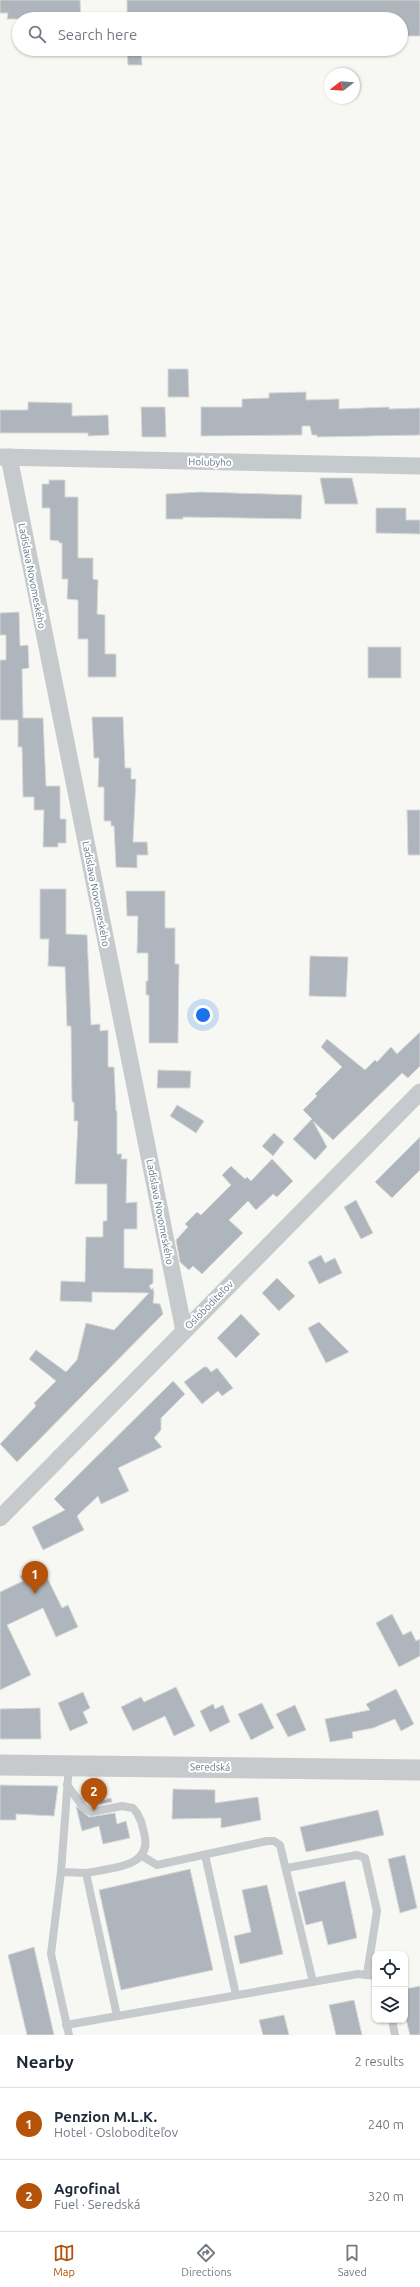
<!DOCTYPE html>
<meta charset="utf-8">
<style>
:root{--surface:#fff;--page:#f6f6f7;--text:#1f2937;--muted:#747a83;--line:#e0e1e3;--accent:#b45309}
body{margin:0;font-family:Ubuntu,sans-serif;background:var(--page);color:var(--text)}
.controls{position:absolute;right:12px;bottom:12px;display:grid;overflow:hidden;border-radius:8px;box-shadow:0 1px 3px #0004}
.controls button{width:36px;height:36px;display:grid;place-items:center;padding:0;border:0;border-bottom:1px solid var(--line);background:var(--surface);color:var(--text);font:20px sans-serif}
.compass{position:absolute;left:324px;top:68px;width:36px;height:36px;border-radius:50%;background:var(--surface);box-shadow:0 1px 3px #0004;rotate:253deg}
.you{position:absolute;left:203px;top:1015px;width:14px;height:14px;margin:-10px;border:3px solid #fff;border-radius:50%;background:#1a73e8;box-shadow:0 0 0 6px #1a73e833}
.badge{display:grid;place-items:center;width:26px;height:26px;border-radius:50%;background:var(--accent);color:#fff;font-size:13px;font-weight:700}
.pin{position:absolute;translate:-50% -33px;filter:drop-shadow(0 1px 2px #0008)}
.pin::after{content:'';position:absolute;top:21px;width:14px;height:12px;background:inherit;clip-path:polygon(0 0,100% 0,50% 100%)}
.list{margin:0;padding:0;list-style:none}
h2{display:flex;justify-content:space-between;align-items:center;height:52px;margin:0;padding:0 16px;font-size:17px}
h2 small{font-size:13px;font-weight:400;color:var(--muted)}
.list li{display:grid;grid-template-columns:26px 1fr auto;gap:12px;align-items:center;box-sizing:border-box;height:72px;padding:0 16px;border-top:1px solid var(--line)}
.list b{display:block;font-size:15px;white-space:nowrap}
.list p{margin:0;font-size:13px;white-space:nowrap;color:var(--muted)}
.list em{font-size:13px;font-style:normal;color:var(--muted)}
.icon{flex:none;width:22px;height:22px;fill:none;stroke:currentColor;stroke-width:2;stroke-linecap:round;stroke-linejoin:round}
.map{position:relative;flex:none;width:420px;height:2035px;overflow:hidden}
.search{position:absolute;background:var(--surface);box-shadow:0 1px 3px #0004;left:12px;right:12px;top:12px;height:44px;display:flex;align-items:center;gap:10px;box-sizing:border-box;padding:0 14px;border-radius:22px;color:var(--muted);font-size:15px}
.sheet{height:196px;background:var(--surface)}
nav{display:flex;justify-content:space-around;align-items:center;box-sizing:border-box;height:56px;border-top:1px solid var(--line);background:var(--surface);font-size:11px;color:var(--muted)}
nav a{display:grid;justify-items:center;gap:2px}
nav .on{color:var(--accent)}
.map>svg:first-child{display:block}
.building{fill:#aeb5bc;stroke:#d8d8d6}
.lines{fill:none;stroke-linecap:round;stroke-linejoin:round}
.service{stroke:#c6cacd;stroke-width:8}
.minor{stroke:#c6cacd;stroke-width:17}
.tertiary{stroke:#c6cacd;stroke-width:21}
.labels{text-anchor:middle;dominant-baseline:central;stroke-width:4;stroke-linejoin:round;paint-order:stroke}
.street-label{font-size:10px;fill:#637587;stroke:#fff}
</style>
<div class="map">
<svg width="420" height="2035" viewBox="0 0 420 2035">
<rect width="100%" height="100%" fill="#f7f7f3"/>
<g class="building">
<path d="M 0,0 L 80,0 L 81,19 L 7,19 L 8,13 L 0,13 Z"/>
<path d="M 127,0 L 420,0 L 420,36 L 401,36 L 401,19 L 385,18 L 127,19 Z"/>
<path d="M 127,49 L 141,49 L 142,65 L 128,65 Z"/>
<path d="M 168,369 L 188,369 L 189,397 L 168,397 Z"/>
<path d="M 306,392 L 306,400 L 339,399 L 339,409 L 389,407 L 389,409 L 420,408 L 420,435 L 317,437 L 317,435 L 312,435 L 310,426 L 302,426 L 302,435 L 201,436 L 201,407 L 242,407 L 242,399 L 269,398 L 269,393 Z"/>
<path d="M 28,402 L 72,403 L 72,416 L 108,415 L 109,435 L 88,436 L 88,433 L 0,433 L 0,410 L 28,410 Z"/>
<path d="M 141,407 L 165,407 L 166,437 L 142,437 Z"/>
<path d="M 320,478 L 352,478 L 358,504 L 325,504 Z"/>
<path d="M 49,480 L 65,480 L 65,497 L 78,497 L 78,558 L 93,558 L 93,579 L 98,580 L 97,614 L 105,615 L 105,654 L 116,654 L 116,677 L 88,677 L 88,639 L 78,639 L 78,600 L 67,599 L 68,579 L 62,579 L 62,543 L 59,543 L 59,541 L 50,540 L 50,508 L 42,508 L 42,484 L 49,484 Z"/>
<path d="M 200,492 L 302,495 L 301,519 L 183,517 L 183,519 L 166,519 L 166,494 Z"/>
<path d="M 376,508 L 406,508 L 406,520 L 420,520 L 420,534 L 376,533 Z"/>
<path d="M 19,612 L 20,646 L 28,645 L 29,668 L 22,669 L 23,718 L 43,718 L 46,786 L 60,786 L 60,819 L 66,819 L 66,843 L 58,843 L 58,847 L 43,847 L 44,810 L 34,810 L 34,797 L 23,797 L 22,747 L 18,747 L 18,720 L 0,720 L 0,660 L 6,660 L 6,635 L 0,635 L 0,613 Z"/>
<rect x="368" y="647" width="33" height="31"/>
<path d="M 92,717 L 123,717 L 125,768 L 131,768 L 131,779 L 136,779 L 133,842 L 147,842 L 148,855 L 137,855 L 137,868 L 116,867 L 114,826 L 111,826 L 111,821 L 104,821 L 104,787 L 98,787 L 99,758 L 94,758 Z"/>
<path d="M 407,810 L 420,810 L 420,855 L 408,855 Z"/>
<path d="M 40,889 L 66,889 L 66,934 L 87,935 L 91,1025 L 100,1024 L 100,1031 L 108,1030 L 108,1067 L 114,1067 L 116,1111 L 117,1111 L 117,1154 L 122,1154 L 121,1159 L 127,1159 L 126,1203 L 137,1202 L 137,1229 L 124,1229 L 124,1268 L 153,1269 L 153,1283 L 149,1286 L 152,1290 L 153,1288 L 154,1293 L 153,1303 L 160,1304 L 163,1314 L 17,1462 L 0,1444 L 36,1406 L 34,1403 L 56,1381 L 29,1359 L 36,1350 L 66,1372 L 77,1360 L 86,1323 L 114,1330 L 149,1293 L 92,1292 L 92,1302 L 60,1301 L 61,1281 L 85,1282 L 86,1237 L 103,1237 L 103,1221 L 107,1221 L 107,1184 L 75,1184 L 78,1121 L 74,1121 L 74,1102 L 72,1102 L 71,1026 L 67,1026 L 65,967 L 48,966 L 49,939 L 40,939 Z"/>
<path d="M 126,891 L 165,891 L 165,928 L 175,928 L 175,964 L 179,964 L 178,1043 L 149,1043 L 149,995 L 146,995 L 146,981 L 148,981 L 148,953 L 137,953 L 138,916 L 127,916 Z"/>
<path d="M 310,956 L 348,957 L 346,997 L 309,996 Z"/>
<path d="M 420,1032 L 420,1066 L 408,1078 L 402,1073 L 333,1140 L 313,1121 L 327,1147 L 315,1160 L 293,1139 L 312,1119 L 303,1110 L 317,1096 L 315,1094 L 342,1067 L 321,1047 L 327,1039 L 365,1070 L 375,1060 L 377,1062 L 391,1047 L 397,1054 Z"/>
<path d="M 158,1070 L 191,1071 L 190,1088 L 157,1088 Z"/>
<path d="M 177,1105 L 204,1121 L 196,1133 L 170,1116 Z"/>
<path d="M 274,1133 L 284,1142 L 273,1156 L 262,1146 Z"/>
<path d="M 420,1137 L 420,1170 L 392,1198 L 375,1182 Z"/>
<path d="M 272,1159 L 293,1181 L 277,1197 L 273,1194 L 256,1210 L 248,1201 L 229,1220 L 243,1233 L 202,1274 L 193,1266 L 189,1270 L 180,1262 L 176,1240 L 188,1227 L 185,1224 L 197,1212 L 201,1215 L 231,1185 L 222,1175 L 231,1166 L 245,1179 L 247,1177 L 251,1181 Z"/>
<path d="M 356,1200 L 373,1233 L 361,1239 L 344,1207 Z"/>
<path d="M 321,1255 L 325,1263 L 335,1258 L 342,1273 L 319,1284 L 308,1262 Z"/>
<path d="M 277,1278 L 295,1296 L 279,1311 L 262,1293 Z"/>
<path d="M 241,1314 L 260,1334 L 236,1358 L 217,1338 Z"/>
<path d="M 319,1322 L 349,1352 L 326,1363 L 308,1328 Z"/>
<path d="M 204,1367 L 207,1367 L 211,1372 L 217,1368 L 233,1388 L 222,1396 L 218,1391 L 202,1404 L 184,1382 Z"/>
<path d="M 173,1381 L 185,1394 L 161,1418 L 161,1430 L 154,1438 L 162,1447 L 118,1468 L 129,1491 L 101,1504 L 98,1496 L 77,1516 L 84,1530 L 43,1550 L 32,1527 L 65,1510 L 54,1499 Z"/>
<path d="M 41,1565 L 62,1608 L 68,1605 L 78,1627 L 56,1637 L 43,1608 L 7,1625 L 31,1675 L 0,1690 L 0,1592 L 23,1581 L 20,1576 Z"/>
<path d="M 392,1614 L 403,1635 L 411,1631 L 416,1641 L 420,1639 L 420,1656 L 399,1667 L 376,1623 Z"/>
<path d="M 176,1687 L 195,1726 L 174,1736 L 165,1716 L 133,1731 L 121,1707 L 141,1697 L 144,1702 Z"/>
<path d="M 396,1689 L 414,1724 L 401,1731 L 395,1719 L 373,1728 L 352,1732 L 353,1738 L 330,1742 L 325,1719 L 370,1710 L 366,1704 Z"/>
<path d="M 83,1692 L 90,1708 L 83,1712 L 88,1723 L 70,1731 L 58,1703 Z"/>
<path d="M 262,1703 L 274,1728 L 251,1740 L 238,1714 Z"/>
<path d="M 213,1704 L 215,1709 L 223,1705 L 230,1722 L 210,1732 L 200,1711 Z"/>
<path d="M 295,1705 L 306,1730 L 288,1737 L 276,1714 Z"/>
<path d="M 40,1708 L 41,1739 L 0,1739 L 0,1709 Z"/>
<path d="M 0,1785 L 58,1786 L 54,1816 L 16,1814 L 16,1820 L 0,1820 Z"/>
<path d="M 173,1789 L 215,1790 L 215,1803 L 258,1797 L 261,1820 L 221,1828 L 221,1818 L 172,1819 Z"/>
<path d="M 111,1798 L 112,1802 L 92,1806 L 88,1804 Z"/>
<path d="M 76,1806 L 89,1817 L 115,1813 L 117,1824 L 126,1821 L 130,1838 L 103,1844 L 99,1826 L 82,1831 Z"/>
<path d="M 378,1810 L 384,1835 L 306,1852 L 300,1827 Z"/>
<path d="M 405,1855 L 417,1908 L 400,1913 L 388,1859 Z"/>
<path d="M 190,1869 L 213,1970 L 121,1990 L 99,1890 Z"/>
<path d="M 345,1881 L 357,1938 L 328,1945 L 322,1921 L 306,1925 L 298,1892 Z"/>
<path d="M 267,1885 L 283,1954 L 240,1964 L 234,1936 L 251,1932 L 242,1890 Z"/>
<path d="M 34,1947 L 54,2035 L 27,2035 L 8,1955 Z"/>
<path d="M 420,1986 L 420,2035 L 410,2035 L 405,2015 L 405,1989 Z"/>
<path d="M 354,2000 L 362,2035 L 336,2035 L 329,2005 Z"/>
<path d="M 284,2015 L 289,2035 L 263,2035 L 259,2020 Z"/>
</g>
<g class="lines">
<g class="service">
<path d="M 67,1785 L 84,1808 L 91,1812 L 122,1806 L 133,1808 C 140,1815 142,1824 144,1833 C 154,1868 110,1868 86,1873"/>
<path d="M 205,1855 L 236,1995"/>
<path d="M 142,1856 L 157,1865 L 267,1841 L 274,1841 L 280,1845 L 313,1982"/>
<path d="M 287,1868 L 357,1855 L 365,1858 L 377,1911 L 367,1974"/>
<path d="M 61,1872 L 86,1873 L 117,2016"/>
<path d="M 392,2020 L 395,2035"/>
<path d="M 66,2025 L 358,1974 L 375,1976"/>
<path d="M 69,2035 L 51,1954 L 61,1872 L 69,1765"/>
</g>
<g class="minor">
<path d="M 0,457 L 420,466"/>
<path d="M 9,457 L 184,1331"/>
<path d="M 0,1518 L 420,1092"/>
</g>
<path class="tertiary" d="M 0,1765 L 420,1770"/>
</g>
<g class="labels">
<g class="street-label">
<text transform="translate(210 462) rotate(1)">Holubyho</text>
<text transform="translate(32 576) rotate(79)">Ladislava Novomeského</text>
<text transform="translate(96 894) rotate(79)">Ladislava Novomeského</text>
<text transform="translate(160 1212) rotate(79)">Ladislava Novomeského</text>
<text transform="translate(209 1305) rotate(-45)">Osloboditeľov</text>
<text transform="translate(210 1767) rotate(1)">Seredská</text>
</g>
</g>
</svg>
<div class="controls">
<button><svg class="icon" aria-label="locate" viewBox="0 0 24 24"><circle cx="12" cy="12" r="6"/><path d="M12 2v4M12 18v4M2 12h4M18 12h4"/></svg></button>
<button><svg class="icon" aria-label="layers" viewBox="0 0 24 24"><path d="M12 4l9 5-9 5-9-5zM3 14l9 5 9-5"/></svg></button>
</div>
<svg class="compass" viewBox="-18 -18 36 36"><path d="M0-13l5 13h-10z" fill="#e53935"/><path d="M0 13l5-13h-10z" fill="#747a83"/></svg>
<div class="you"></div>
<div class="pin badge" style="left:35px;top:1594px">1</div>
<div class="pin badge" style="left:94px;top:1811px">2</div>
<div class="search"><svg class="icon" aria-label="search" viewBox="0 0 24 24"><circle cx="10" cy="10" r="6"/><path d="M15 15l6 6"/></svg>Search here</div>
</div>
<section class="sheet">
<h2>Nearby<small>2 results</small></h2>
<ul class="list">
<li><span class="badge">1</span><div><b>Penzion M.L.K.</b><p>Hotel · Osloboditeľov</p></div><em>240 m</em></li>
<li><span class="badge">2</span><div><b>Agrofinal</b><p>Fuel · Seredská</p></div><em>320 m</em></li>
</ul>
</section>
<nav>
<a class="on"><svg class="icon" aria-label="map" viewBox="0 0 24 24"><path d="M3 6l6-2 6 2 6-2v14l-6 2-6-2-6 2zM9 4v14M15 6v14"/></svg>Map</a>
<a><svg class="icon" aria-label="directions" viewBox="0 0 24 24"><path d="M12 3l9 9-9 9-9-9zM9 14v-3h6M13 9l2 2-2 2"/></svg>Directions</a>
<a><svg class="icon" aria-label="saved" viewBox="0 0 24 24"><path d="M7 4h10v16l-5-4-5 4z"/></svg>Saved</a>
</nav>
